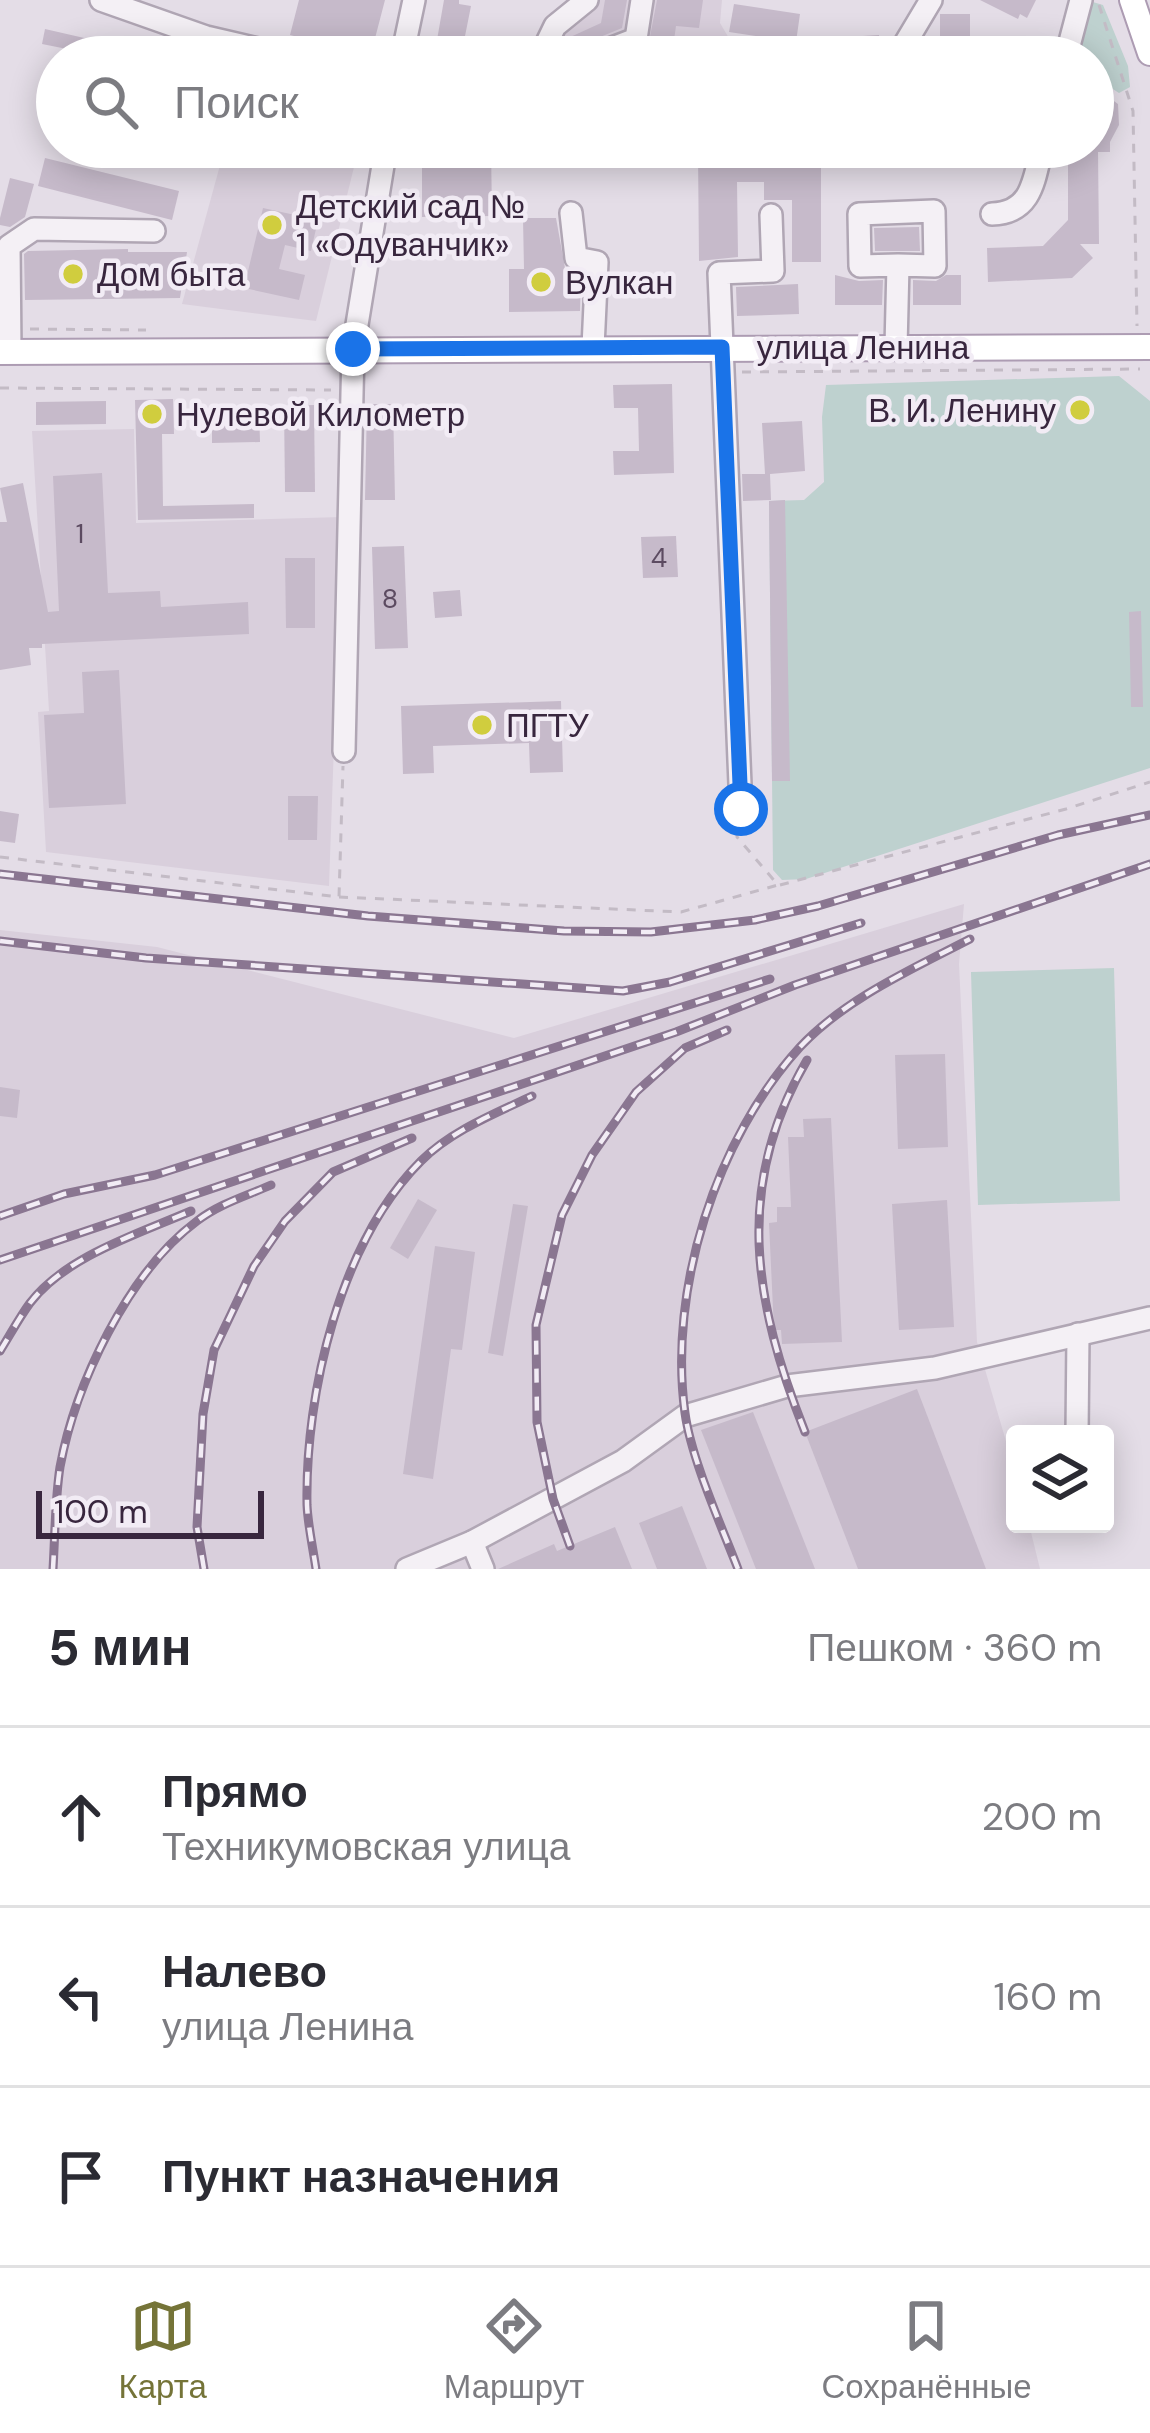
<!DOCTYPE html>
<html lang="ru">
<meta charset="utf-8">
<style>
:root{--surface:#fff;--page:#f7f7f7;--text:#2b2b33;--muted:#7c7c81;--line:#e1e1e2;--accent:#757438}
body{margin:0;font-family:"DM Sans",sans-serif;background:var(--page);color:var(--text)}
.controls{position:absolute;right:36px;bottom:36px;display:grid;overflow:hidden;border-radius:12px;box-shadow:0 6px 30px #0003}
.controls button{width:108px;height:108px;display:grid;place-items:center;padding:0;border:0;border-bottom:3px solid var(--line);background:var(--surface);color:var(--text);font:60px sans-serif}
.scale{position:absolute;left:36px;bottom:30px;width:228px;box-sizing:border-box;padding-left:12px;border:6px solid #38263e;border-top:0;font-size:33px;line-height:42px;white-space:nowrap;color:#38263e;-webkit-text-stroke:9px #f2ecf5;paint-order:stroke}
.stop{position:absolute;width:36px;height:36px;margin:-27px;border:9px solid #1a73e8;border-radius:50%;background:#fff}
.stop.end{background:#1a73e8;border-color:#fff;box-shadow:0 3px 12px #0008}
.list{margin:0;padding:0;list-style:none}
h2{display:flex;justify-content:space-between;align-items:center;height:156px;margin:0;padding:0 48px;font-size:51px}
h2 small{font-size:39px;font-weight:400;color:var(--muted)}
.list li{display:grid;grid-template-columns:78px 1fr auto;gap:36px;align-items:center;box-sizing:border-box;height:180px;padding:0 48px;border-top:3px solid var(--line)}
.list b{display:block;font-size:45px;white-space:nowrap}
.list p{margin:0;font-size:39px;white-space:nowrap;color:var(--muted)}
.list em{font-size:39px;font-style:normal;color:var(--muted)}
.icon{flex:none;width:66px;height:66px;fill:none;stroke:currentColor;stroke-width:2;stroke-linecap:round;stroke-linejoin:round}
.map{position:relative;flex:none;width:1150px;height:1569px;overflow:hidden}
.search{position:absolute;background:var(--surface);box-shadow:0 6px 30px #0003;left:36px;right:36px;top:36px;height:132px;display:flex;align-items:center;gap:30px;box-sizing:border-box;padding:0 42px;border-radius:66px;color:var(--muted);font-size:45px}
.sheet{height:696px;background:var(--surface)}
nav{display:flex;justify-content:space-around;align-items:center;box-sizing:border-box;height:168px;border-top:3px solid var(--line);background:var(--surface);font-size:33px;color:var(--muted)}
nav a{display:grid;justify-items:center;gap:6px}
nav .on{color:var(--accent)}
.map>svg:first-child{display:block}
.built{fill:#d9cfdc}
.green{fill:#bed1cf}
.building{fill:#c6baca}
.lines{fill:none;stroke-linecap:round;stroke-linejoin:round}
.minor-casing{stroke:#b0a6b4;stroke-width:26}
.major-casing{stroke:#ad9cb3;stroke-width:28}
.path{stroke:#c3bbc5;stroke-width:3;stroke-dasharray:9 9;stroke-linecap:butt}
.minor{stroke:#f4f0f5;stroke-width:21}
.major{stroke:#fff;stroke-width:24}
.rail-casing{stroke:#8a7691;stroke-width:9}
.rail{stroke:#f2ecf5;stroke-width:4.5;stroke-dasharray:14;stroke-linecap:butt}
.route{stroke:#1a73e8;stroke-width:15}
.poi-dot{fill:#d0cd3e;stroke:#f2ecf5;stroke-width:4.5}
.labels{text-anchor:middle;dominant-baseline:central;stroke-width:9;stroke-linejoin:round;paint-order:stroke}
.number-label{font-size:27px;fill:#5c4b61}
.poi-label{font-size:33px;fill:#38263e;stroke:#f2ecf5;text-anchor:start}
.street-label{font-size:33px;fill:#38263e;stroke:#f2ecf5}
</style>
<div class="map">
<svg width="1150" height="1569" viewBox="0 0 1150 1569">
<rect width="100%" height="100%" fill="#e4dde7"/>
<g class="built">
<path d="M 598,0 L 722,0 L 720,23 L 740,57 L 529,57 L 551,12 L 595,9 Z"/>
<path d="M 225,147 L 359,147 L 316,321 L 182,304 Z"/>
<path d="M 134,429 L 136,523 L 342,517 L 329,886 L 46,852 L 38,712 L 49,711 L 32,431 Z"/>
<path d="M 964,904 L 959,964 L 977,1342 L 1015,1472 L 1015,1524 L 1029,1524 L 1040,1569 L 0,1569 L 0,930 L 157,947 L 514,1038 Z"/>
</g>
<g class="green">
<path d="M 1086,0 L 1103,5 L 1128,66 L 1130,87 L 1119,93 L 1102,82 L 1093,83 L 1093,57 L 1067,57 Z"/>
<path d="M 1119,376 L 1150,401 L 1150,768 L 806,879 L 782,880 L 773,870 L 769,501 L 804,500 L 824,482 L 822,417 L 826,385 Z"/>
<path d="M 1114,968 L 1120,1201 L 978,1205 L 971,972 Z"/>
</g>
<g class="building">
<path d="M 299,0 L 385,0 L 373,46 L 348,39 L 345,49 L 290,35 Z"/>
<path d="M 444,0 L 459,0 L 459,4 L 471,6 L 464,41 L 455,39 L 452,57 L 434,57 Z"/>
<path d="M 605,0 L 627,0 L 622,28 L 583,44 L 574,57 L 557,57 L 566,39 L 601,23 Z"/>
<path d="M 657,0 L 703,0 L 699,28 L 676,26 L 673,47 L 678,57 L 631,57 L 648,47 Z"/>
<path d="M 980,0 L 1036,0 L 1027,18 L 1020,14 L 1018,19 Z"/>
<path d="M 734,4 L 800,14 L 796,42 L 729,32 Z"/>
<rect x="940" y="14" width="30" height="26"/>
<path d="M 45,29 L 106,43 L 102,57 L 70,57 L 72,50 L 42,44 Z"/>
<path d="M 879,35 L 881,57 L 848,57 L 847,37 Z"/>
<path d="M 1093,86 L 1118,104 L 1119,125 L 1110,142 L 1110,152 L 1098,152 L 1099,244 L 1080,244 L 1093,258 L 1072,278 L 988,282 L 987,248 L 1043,246 L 1068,220 L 1068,164 L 1053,164 L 1057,147 L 1093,147 Z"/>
<path d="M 422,147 L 491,147 L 492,216 L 422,217 Z"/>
<path d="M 817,149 L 821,158 L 821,262 L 792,262 L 792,200 L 764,200 L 764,182 L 737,182 L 738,257 L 699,261 L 698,152 Z"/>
<path d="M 921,150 L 953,151 L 952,167 L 920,167 Z"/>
<path d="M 45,158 L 179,191 L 172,220 L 38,186 Z"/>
<path d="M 10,178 L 34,184 L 25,217 L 10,227 L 0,225 L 0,218 Z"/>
<path d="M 263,208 L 318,220 L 311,251 L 285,245 L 279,269 L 305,275 L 299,300 L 244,288 Z"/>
<path d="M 523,218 L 556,218 L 565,268 L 581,274 L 580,311 L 509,312 L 509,269 L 524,269 Z"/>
<path d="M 919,227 L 920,251 L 875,251 L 874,228 Z"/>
<path d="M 128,249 L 128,252 L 187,252 L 180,298 L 25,300 L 24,254 L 28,251 Z"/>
<path d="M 835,275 L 859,281 L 883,280 L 882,305 L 835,305 Z"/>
<path d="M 946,275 L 961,275 L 961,305 L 913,305 L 913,280 L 936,281 Z"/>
<path d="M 798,284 L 799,314 L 737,316 L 736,287 Z"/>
<path d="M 672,384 L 674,473 L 614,475 L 613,451 L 639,451 L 638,408 L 614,408 L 613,385 Z"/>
<path d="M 173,399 L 174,434 L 162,434 L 163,506 L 254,504 L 254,518 L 138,520 L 135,400 Z"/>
<path d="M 106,401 L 106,424 L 36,425 L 36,402 Z"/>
<path d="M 367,404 L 393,404 L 395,500 L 365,500 Z"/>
<path d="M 314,405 L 315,492 L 285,492 L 284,406 Z"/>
<path d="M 259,410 L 260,442 L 212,443 L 212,411 Z"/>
<path d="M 802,421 L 805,471 L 770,474 L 771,500 L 743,501 L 742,474 L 765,474 L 762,423 Z"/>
<path d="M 102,473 L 108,593 L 160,591 L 161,607 L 248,602 L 249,634 L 42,644 L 42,648 L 29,648 L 31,665 L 0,670 L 0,522 L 7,522 L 0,488 L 23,483 L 48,612 L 59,611 L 53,476 Z"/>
<path d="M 785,500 L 790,781 L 772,781 L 769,501 Z"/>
<path d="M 676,536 L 678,577 L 643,578 L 641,537 Z"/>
<path d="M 404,546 L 408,648 L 375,649 L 372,547 Z"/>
<path d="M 285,558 L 315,558 L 315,628 L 286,628 Z"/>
<path d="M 460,590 L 462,616 L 435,618 L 433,592 Z"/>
<path d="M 1141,611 L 1143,707 L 1131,707 L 1129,612 Z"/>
<path d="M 119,670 L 126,804 L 49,808 L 44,715 L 84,713 L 82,672 Z"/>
<path d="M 561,701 L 563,772 L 530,773 L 529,743 L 433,746 L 434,773 L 403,774 L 401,706 Z"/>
<path d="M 288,796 L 318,796 L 317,840 L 288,840 Z"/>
<path d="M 0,811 L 19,814 L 15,843 L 0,841 Z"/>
<path d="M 945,1054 L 948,1147 L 898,1149 L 895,1055 Z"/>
<path d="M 0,1087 L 20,1090 L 17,1118 L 0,1116 Z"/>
<path d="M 831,1118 L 842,1342 L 782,1344 L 781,1330 L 774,1330 L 769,1223 L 777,1222 L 777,1207 L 791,1207 L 788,1137 L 804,1137 L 803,1119 Z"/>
<path d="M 418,1199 L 437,1210 L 408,1259 L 390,1248 Z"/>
<path d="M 947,1200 L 954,1327 L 899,1330 L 892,1204 Z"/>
<path d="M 513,1204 L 528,1206 L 503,1356 L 488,1353 Z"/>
<path d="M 435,1246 L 475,1252 L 462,1350 L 451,1349 L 433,1479 L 403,1474 Z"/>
<path d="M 917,1389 L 986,1569 L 858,1569 L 805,1432 Z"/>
<path d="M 753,1412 L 815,1569 L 756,1569 L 701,1430 Z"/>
<path d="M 682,1506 L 707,1569 L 657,1569 L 639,1523 Z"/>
<path d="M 615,1527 L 632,1569 L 498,1569 L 554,1544 L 557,1551 Z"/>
</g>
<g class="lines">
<defs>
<g id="minor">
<path d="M 101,0 L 206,37 L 293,57"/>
<path d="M 402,57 L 414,0"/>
<path d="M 540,57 L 555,26 L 587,0"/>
<path d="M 589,57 L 636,39 L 642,0"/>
<path d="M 897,57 L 931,0"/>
<path d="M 1066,57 L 1081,0"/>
<path d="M 832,147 L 833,150"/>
<path d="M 571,213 L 576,258 L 597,262 L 593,347"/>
<path d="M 992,214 C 1032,213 1034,180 1042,147"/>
<path d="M 896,347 L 898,265 L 935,266 L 934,211 L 859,214 L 860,266 L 898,265"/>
<path d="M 10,352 L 9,246 L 34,229 L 154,231"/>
<path d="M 344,751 L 353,349 L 386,147"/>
<path d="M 741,809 L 719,273 L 773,271 L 771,215"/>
<path d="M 1077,1434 L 1078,1334"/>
<path d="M 472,1542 L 483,1569"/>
<path d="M 407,1569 L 472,1542 L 623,1461 L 685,1416 L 787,1386 L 935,1368 L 1150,1318"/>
</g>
<g id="major">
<path d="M 1132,0 L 1150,53"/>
<path d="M 0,352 L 1150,347"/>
</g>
</defs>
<use href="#minor" class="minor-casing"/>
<use href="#major" class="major-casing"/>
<g class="path">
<path d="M 1099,5 L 1133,111 L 1137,326"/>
<path d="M 30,329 L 146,330"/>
<path d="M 742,372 L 1140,369"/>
<path d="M 0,388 L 331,390"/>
<path d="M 0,857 L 339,897 L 343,766"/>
<path d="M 780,885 L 1066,809 L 1150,782"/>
<path d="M 339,897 L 681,912 L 778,885 L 737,837 L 738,829"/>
</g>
<use href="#minor" class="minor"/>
<use href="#major" class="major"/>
<defs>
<g id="rail">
<path d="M 0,874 L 368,916 L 564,931 L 651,932 L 755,920 L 818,906 L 1058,835 L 1150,815"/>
<path d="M 0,941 L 146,958 L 623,991 L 670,982 L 861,923"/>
<path d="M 0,1216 L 64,1194 L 155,1175 L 770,979"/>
<path d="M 0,1260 L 676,1032 L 795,985 L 1150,864"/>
<path d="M 0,1351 C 10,1335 19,1318 30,1303 C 66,1256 138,1234 191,1211"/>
<path d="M 805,1432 C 754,1303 733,1186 807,1060"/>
<path d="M 570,1546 L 553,1499 L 537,1422 L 536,1325 L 562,1215 L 592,1155 L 636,1092 L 685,1048 L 727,1030"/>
<path d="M 53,1569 C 55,1536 55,1500 60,1467 C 75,1385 128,1272 197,1221 C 219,1204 246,1196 271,1185"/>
<path d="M 204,1569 L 197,1527 L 203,1414 L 214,1350 L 254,1266 L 285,1221 L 333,1172 L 412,1138"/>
<path d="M 316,1569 C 313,1548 308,1526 307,1505 C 305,1393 340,1242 421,1161 C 451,1131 494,1114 532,1096"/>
<path d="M 738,1569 C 721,1525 691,1458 685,1413 C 668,1289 716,1139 800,1047 C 845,999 912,969 970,939"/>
</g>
</defs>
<use href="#rail" class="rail-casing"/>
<use href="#rail" class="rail"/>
</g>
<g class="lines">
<path class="route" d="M 353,349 L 722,347 L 741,809"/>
</g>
<g class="poi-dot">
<circle cx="272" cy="225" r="12"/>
<circle cx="73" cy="274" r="12"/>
<circle cx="541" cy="282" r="12"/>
<circle cx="1080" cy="410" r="12"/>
<circle cx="152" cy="414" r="12"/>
<circle cx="482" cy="725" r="12"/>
</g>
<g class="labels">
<g class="number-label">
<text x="80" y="533">1</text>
<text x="659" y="557">4</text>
<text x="390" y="598">8</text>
</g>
<g class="poi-label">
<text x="296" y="206">Детский сад №<tspan x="296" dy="38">1 «Одуванчик»</tspan></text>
<text x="97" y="274">Дом быта</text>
<text x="565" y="282">Вулкан</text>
<text x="1056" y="410" text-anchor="end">В. И. Ленину</text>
<text x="176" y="414">Нулевой Километр</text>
<text x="506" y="725">ПГТУ</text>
</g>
<g class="street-label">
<text x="863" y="347">улица Ленина</text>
</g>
</g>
</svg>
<div class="controls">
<button><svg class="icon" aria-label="layers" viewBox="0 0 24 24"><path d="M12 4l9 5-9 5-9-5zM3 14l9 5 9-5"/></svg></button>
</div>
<div class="scale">100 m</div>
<div class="stop" style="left:741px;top:809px"></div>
<div class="stop end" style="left:353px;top:349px"></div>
<div class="search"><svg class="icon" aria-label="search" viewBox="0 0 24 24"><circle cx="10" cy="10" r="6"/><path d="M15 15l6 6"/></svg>Поиск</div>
</div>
<section class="sheet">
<h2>5 мин<small>Пешком · 360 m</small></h2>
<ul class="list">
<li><svg class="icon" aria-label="ahead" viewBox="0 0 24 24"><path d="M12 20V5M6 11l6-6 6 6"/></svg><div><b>Прямо</b><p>Техникумовская улица</p></div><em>200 m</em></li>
<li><svg class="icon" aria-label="left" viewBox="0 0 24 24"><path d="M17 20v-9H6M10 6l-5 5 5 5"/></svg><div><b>Налево</b><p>улица Ленина</p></div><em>160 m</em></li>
<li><svg class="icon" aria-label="arrive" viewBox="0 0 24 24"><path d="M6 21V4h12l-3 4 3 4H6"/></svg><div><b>Пункт назначения</b></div></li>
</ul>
</section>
<nav>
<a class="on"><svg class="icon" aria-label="map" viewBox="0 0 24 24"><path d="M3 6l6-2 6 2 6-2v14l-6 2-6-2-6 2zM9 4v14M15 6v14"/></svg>Карта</a>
<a><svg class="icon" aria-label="directions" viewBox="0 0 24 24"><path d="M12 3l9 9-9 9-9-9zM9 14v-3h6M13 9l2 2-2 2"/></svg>Маршрут</a>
<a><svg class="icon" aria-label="saved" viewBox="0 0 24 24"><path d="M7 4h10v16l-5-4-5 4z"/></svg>Сохранённые</a>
</nav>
